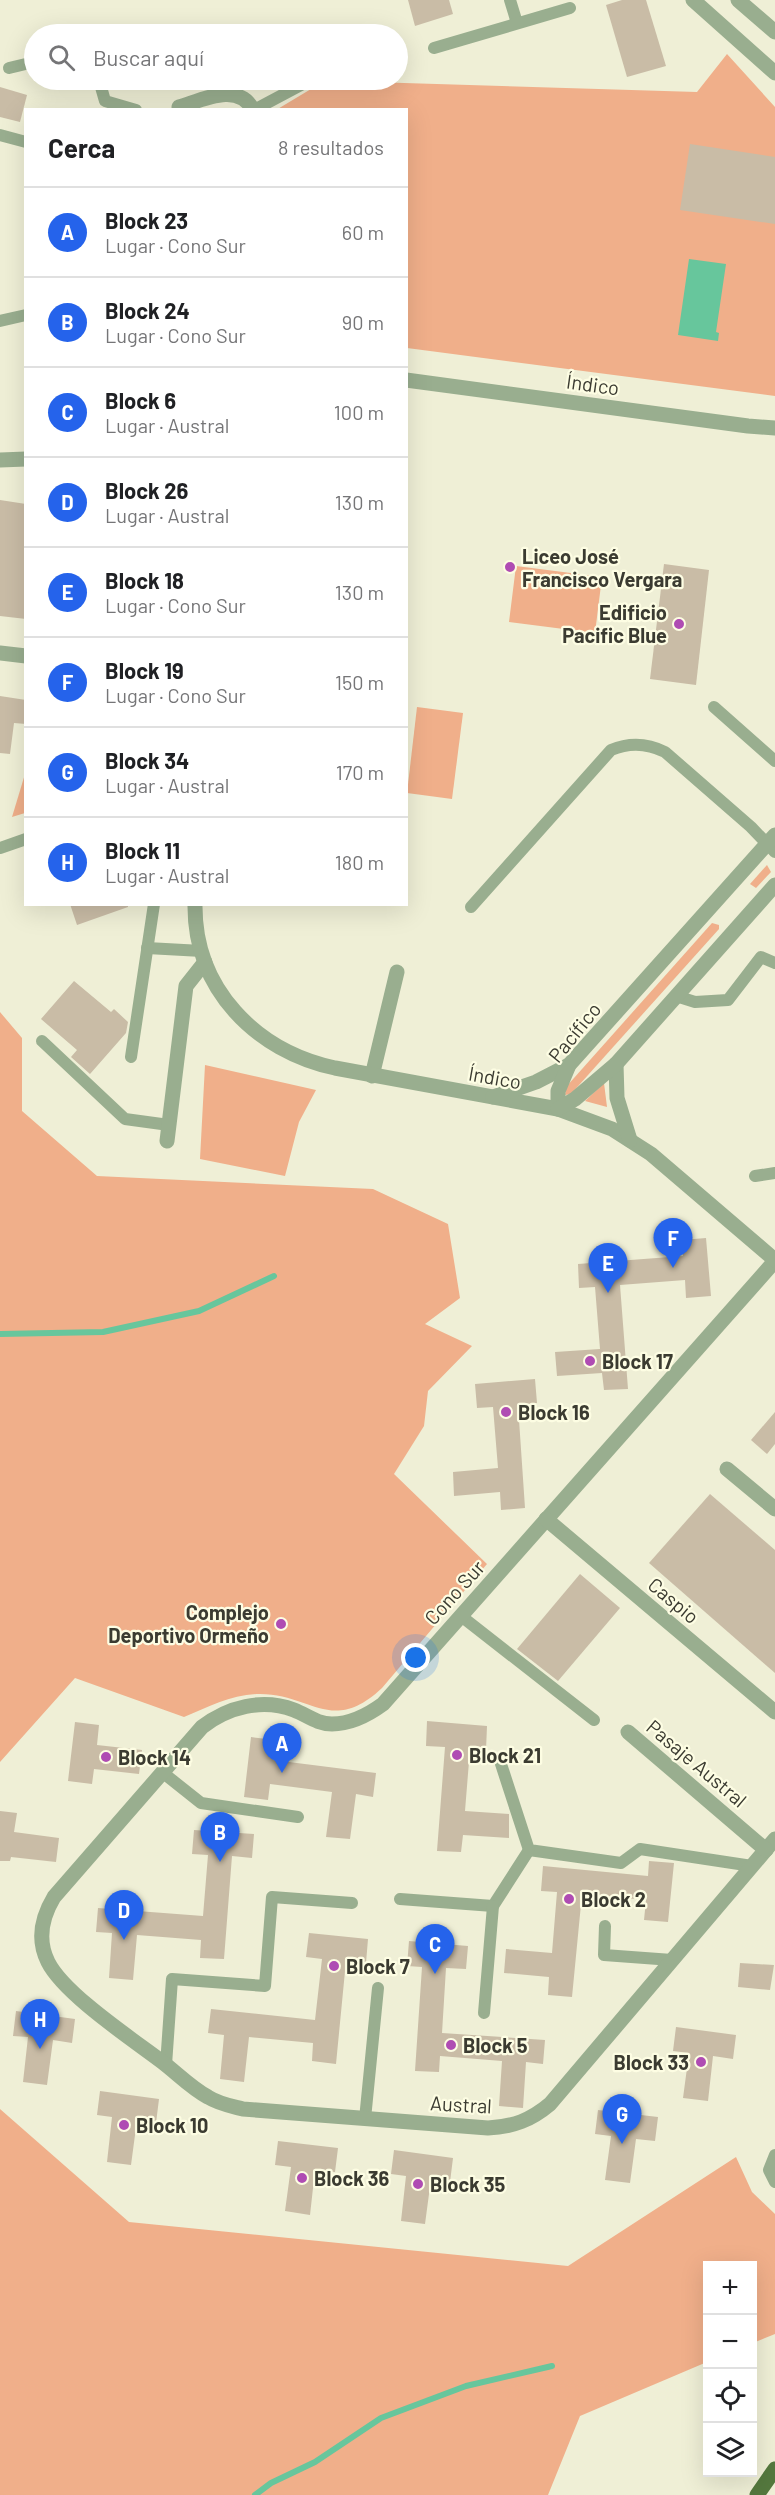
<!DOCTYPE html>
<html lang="es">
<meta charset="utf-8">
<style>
:root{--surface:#fff;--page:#f2f2f2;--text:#202124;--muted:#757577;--line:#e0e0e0;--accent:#2563eb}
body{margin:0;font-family:Barlow,sans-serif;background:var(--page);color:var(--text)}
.controls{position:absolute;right:18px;bottom:18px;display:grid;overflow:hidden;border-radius:0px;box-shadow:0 6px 24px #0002}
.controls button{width:54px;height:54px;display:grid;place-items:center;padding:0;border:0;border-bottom:2px solid var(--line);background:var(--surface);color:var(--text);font:30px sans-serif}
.you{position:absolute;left:416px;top:1658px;width:21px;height:21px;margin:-15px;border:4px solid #fff;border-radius:50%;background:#1a73e8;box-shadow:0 0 0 9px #1a73e833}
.badge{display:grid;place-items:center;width:39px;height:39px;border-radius:50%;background:var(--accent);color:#fff;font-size:20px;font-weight:700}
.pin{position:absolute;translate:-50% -50px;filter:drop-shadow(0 2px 3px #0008)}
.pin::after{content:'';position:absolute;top:32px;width:21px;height:18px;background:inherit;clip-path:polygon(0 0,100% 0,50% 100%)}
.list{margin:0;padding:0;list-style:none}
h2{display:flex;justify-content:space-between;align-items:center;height:78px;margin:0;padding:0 24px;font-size:26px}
h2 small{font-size:20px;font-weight:400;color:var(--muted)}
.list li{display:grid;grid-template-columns:39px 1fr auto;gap:18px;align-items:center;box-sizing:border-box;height:90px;padding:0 24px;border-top:2px solid var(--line)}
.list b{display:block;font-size:22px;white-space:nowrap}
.list p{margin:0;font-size:20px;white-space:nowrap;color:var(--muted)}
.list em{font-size:20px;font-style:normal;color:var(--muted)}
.icon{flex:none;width:33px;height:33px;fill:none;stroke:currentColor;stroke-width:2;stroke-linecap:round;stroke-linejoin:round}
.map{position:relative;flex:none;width:775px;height:2495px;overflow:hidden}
.search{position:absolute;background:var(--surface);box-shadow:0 6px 24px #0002;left:24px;top:24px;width:384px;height:66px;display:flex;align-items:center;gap:15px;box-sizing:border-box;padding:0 21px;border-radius:33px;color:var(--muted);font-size:22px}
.panel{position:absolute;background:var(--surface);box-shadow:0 6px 24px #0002;left:24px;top:108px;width:384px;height:798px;border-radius:0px}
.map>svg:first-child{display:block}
.green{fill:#f0af8a}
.water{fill:#67c69c}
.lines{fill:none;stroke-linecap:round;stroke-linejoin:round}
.stream{stroke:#67c69c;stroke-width:6}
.building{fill:#c9bca6}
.service{stroke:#99ae8f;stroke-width:12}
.minor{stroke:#99ae8f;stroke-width:15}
.tertiary{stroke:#99ae8f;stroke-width:15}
.primary{stroke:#54783e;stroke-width:15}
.poi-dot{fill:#af4cb3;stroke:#fdfde3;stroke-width:2}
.labels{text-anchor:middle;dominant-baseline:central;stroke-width:4.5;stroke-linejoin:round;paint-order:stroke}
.street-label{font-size:20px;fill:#3b3b31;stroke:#fdfde3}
.poi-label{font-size:20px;font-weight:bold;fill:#3b3b31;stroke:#fdfde3;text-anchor:start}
</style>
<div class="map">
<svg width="775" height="2495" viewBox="0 0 775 2495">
<rect width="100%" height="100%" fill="#efefd6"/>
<g class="green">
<path d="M 727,54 L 775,107 L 775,396 L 407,348 L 406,110 L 276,110 L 316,86 L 339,81 L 697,92 Z"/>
<path d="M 516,566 L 602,577 L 595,633 L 509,622 Z"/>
<path d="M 417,707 L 463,713 L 452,799 L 407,793 Z"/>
<path d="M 25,774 L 25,813 L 12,817 Z"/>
<path d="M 767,865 L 771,872 L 756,888 L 750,884 Z"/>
<path d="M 712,923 L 719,925 L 719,929 L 571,1094 L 565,1095 L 566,1087 Z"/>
<path d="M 0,1012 L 22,1038 L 22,1111 L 97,1176 L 373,1189 L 448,1224 L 460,1298 L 425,1324 L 472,1346 L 428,1391 L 424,1426 L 394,1474 L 487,1564 L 382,1688 C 332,1735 311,1694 260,1694 C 232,1694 209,1707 184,1717 L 75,1678 L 0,1762 Z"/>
<path d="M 205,1065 L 316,1090 L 299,1122 L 285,1176 L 200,1159 Z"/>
<path d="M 604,1083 L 607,1107 L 585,1101 Z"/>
<path d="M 0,2109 L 129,2222 L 568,2266 L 736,2157 L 752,2192 L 775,2214 L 775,2334 L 753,2343 L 752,2266 L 708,2266 L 707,2362 L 580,2416 L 548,2495 L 0,2495 Z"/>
</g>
<path class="water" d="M 689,259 L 726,264 L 716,332 L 719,333 L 718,341 L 678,335 Z"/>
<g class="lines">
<g class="stream">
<path d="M 0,1334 L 103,1332 L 199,1311 L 274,1276"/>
<path d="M 255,2495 L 271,2483 L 315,2462 L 381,2418 L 466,2386 L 552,2366"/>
</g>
</g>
<g class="building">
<path d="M 408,0 L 449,0 L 453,14 L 415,26 Z"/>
<path d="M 622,0 L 646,0 L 666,66 L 627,77 L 606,5 Z"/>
<path d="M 0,87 L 27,95 L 20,122 L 0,117 Z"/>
<path d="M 690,144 L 775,157 L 775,224 L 680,210 Z"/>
<path d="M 0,500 L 26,504 L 26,619 L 0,616 Z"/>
<path d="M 664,564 L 709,570 L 696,685 L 650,679 Z"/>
<path d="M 0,696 L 26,700 L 26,724 L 14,723 L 10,754 L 0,753 Z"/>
<path d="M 70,904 L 128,904 L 128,907 L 77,925 Z"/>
<path d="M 74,981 L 111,1012 L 114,1009 L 128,1022 L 126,1033 L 90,1074 L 71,1057 L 77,1050 L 41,1019 Z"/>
<path d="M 706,1238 L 711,1296 L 686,1298 L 685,1280 L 620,1285 L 628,1389 L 604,1390 L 602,1373 L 557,1376 L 555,1352 L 600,1349 L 595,1287 L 579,1288 L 578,1264 L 683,1256 L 682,1240 Z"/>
<path d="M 535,1379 L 537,1403 L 518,1405 L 525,1508 L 501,1510 L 500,1492 L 454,1496 L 453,1472 L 498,1468 L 493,1407 L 477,1408 L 475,1384 Z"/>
<path d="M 775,1412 L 775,1444 L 767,1454 L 751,1440 Z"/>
<path d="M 710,1494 L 775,1550 L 775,1673 L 649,1563 Z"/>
<path d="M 580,1574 L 620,1608 L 558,1681 L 517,1649 Z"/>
<path d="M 427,1721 L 487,1726 L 486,1750 L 470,1749 L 465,1811 L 509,1814 L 509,1838 L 463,1835 L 461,1852 L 437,1851 L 445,1747 L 426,1746 Z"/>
<path d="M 75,1722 L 99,1725 L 97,1745 L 142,1750 L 139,1774 L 94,1769 L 92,1784 L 68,1781 Z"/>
<path d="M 251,1737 L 275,1740 L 273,1760 L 376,1773 L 373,1797 L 356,1794 L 350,1839 L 326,1837 L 332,1792 L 270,1784 L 268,1800 L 244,1797 Z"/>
<path d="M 0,1811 L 17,1813 L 14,1832 L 59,1838 L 56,1862 L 11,1857 L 10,1861 L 0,1861 Z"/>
<path d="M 194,1830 L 254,1834 L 252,1858 L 232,1856 L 224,1959 L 200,1958 L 201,1940 L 137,1935 L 133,1980 L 109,1978 L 112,1933 L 96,1932 L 98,1908 L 203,1916 L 208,1855 L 192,1854 Z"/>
<path d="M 649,1861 L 674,1863 L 668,1922 L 644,1920 L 646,1900 L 582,1894 L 572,1997 L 548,1995 L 549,1977 L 504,1973 L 506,1949 L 552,1953 L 557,1892 L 541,1891 L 543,1866 L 648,1876 Z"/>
<path d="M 309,1933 L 368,1939 L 366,1963 L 346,1961 L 336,2064 L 312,2061 L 313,2043 L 249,2037 L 244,2082 L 220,2079 L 224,2035 L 208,2033 L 211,2009 L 315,2020 L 322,1959 L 306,1957 Z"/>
<path d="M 409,1941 L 468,1946 L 466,1969 L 446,1968 L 442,2033 L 545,2040 L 543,2064 L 526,2062 L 523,2108 L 499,2106 L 502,2061 L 440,2056 L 439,2072 L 415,2071 L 422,1967 L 407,1966 Z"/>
<path d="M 740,1963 L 774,1965 L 770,1990 L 738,1987 Z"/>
<path d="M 16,2011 L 75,2019 L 72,2043 L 53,2040 L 47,2085 L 23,2082 L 28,2037 L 13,2036 Z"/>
<path d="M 676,2027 L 736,2035 L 733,2059 L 713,2056 L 708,2101 L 683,2098 L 689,2053 L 673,2051 Z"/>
<path d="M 100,2091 L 159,2099 L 156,2123 L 137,2120 L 131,2165 L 107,2162 L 112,2117 L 97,2115 Z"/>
<path d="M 598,2110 L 658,2117 L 655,2141 L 636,2139 L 630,2183 L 605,2180 L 611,2136 L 595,2134 Z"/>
<path d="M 278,2141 L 338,2148 L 335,2172 L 315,2170 L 310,2215 L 285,2211 L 291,2167 L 275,2165 Z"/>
<path d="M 394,2150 L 453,2158 L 450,2182 L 431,2179 L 425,2224 L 401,2221 L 406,2176 L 391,2174 Z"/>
</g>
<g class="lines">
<g class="service">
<path d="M 510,0 L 517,23"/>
<path d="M 434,48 L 570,8"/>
<path d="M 9,68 L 34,62"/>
<path d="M 99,80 L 105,101 L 136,110"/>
<path d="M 254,110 L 301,85"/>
<path d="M 0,135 L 26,142"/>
<path d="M 0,321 L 26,315"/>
<path d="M 714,707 L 775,761"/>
<path d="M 0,848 L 26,839"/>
<path d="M 471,907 L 611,750 C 630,742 647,743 665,752 L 751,827 L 775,852"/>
<path d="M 147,948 L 202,951"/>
<path d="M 676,996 L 695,1002 L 728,1000 L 761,957 L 775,963"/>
<path d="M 42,1041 L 125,1119 L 169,1125"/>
<path d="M 131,1057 L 154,904"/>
<path d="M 755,1176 L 775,1173"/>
<path d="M 461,1616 L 594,1720"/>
<path d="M 501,1764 L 529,1850 L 621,1863 L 640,1849 L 752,1866"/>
<path d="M 162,1772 L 201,1803 L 298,1817"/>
<path d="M 400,1899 L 493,1906 L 529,1850"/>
<path d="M 605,1926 L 604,1955 L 672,1960"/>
<path d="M 484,2013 L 493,1906"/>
<path d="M 166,2065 L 172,1979 L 265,1986 L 272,1897 L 352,1903"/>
<path d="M 365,2119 L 378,1988"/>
<path d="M 775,2155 L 769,2170 L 775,2182"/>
</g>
<g class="minor">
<path d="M 179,107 C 202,100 239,81 253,110"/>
<path d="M 0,460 L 26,459"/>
<path d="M 0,653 L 26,656"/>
<path d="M 372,1076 L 397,972"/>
<path d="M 167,1141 L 186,986 L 205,962"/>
<path d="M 775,1261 L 383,1704 C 368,1715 351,1724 332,1724 C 317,1724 307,1715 294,1710 C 262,1698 228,1707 202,1727 L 54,1897 C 42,1917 37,1940 48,1962 C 64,1994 132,2039 161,2061 C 177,2073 191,2088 208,2097 C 219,2104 231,2106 243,2109 L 488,2128 C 513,2127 531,2120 550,2104 L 775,1839"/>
<path d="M 727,1469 L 775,1509"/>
<path d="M 546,1519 L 775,1712"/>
<path d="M 628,1732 L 766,1850"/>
</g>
<g class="tertiary">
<path d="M 693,0 L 775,73"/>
<path d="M 738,0 L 775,32"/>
<path d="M 406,380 L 748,426 L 775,428"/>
<path d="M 195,904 C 194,989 256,1051 335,1068 L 558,1109 L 612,1129 L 651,1154 L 775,1260"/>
<path d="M 616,1064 L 617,1098 L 630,1140"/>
<path d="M 493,1097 L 536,1082 L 569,1065"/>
<path d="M 558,1109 L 558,1091 L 569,1065 L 775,835"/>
<path d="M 558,1109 L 575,1099 L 616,1064 L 775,885"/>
</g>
<path class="primary" d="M 757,2495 L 775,2469"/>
</g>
<g class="poi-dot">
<circle cx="510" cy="567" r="6"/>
<circle cx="679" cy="624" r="6"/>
<circle cx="590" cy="1361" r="6"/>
<circle cx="506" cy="1412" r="6"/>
<circle cx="281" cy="1624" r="6"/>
<circle cx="457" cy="1755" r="6"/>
<circle cx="106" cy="1757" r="6"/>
<circle cx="569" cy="1899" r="6"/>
<circle cx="334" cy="1966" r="6"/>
<circle cx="451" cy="2045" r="6"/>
<circle cx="701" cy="2062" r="6"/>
<circle cx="124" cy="2125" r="6"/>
<circle cx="302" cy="2178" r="6"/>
<circle cx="418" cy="2184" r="6"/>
</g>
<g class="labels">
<g class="street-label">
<text transform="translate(593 384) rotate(8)">Índico</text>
<text transform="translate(574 1032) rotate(-51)">Pacífico</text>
<text transform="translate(495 1077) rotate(10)">Índico</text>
<text transform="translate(454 1592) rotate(-48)">Cono Sur</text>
<text transform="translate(674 1600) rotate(40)">Caspio</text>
<text transform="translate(697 1763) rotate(40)">Pasaje Austral</text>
<text transform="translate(461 2104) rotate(3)">Austral</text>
</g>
<g class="poi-label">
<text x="522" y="556">Liceo José<tspan x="522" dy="23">Francisco Vergara</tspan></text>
<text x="667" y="612" text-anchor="end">Edificio<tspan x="667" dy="23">Pacific Blue</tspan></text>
<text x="602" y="1361">Block 17</text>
<text x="518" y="1412">Block 16</text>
<text x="269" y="1612" text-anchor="end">Complejo<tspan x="269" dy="23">Deportivo Ormeño</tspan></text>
<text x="469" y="1755">Block 21</text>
<text x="118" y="1757">Block 14</text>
<text x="581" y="1899">Block 2</text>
<text x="346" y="1966">Block 7</text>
<text x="463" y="2045">Block 5</text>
<text x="689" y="2062" text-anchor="end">Block 33</text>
<text x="136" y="2125">Block 10</text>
<text x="314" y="2178">Block 36</text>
<text x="430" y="2184">Block 35</text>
</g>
</g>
</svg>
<div class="controls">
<button>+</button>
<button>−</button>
<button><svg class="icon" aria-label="locate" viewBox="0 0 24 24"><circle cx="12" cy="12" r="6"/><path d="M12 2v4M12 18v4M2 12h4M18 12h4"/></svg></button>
<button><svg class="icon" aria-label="layers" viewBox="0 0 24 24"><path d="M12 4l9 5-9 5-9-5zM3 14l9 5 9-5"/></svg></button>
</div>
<div class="you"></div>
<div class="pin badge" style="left:282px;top:1773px">A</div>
<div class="pin badge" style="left:220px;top:1862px">B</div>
<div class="pin badge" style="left:435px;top:1974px">C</div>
<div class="pin badge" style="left:124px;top:1940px">D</div>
<div class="pin badge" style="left:608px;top:1293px">E</div>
<div class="pin badge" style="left:673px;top:1268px">F</div>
<div class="pin badge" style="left:622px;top:2144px">G</div>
<div class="pin badge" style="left:40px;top:2049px">H</div>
<div class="search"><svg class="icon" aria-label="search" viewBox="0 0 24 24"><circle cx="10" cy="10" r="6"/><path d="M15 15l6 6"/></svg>Buscar aquí</div>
<section class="panel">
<h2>Cerca<small>8 resultados</small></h2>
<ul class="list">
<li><span class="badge">A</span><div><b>Block 23</b><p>Lugar · Cono Sur</p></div><em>60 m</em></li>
<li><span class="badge">B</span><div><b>Block 24</b><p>Lugar · Cono Sur</p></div><em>90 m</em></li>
<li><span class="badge">C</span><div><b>Block 6</b><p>Lugar · Austral</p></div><em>100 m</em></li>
<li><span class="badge">D</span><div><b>Block 26</b><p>Lugar · Austral</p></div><em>130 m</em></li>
<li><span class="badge">E</span><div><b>Block 18</b><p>Lugar · Cono Sur</p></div><em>130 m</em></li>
<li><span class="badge">F</span><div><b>Block 19</b><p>Lugar · Cono Sur</p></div><em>150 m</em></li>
<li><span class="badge">G</span><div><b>Block 34</b><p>Lugar · Austral</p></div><em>170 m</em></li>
<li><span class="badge">H</span><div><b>Block 11</b><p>Lugar · Austral</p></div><em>180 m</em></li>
</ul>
</section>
</div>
